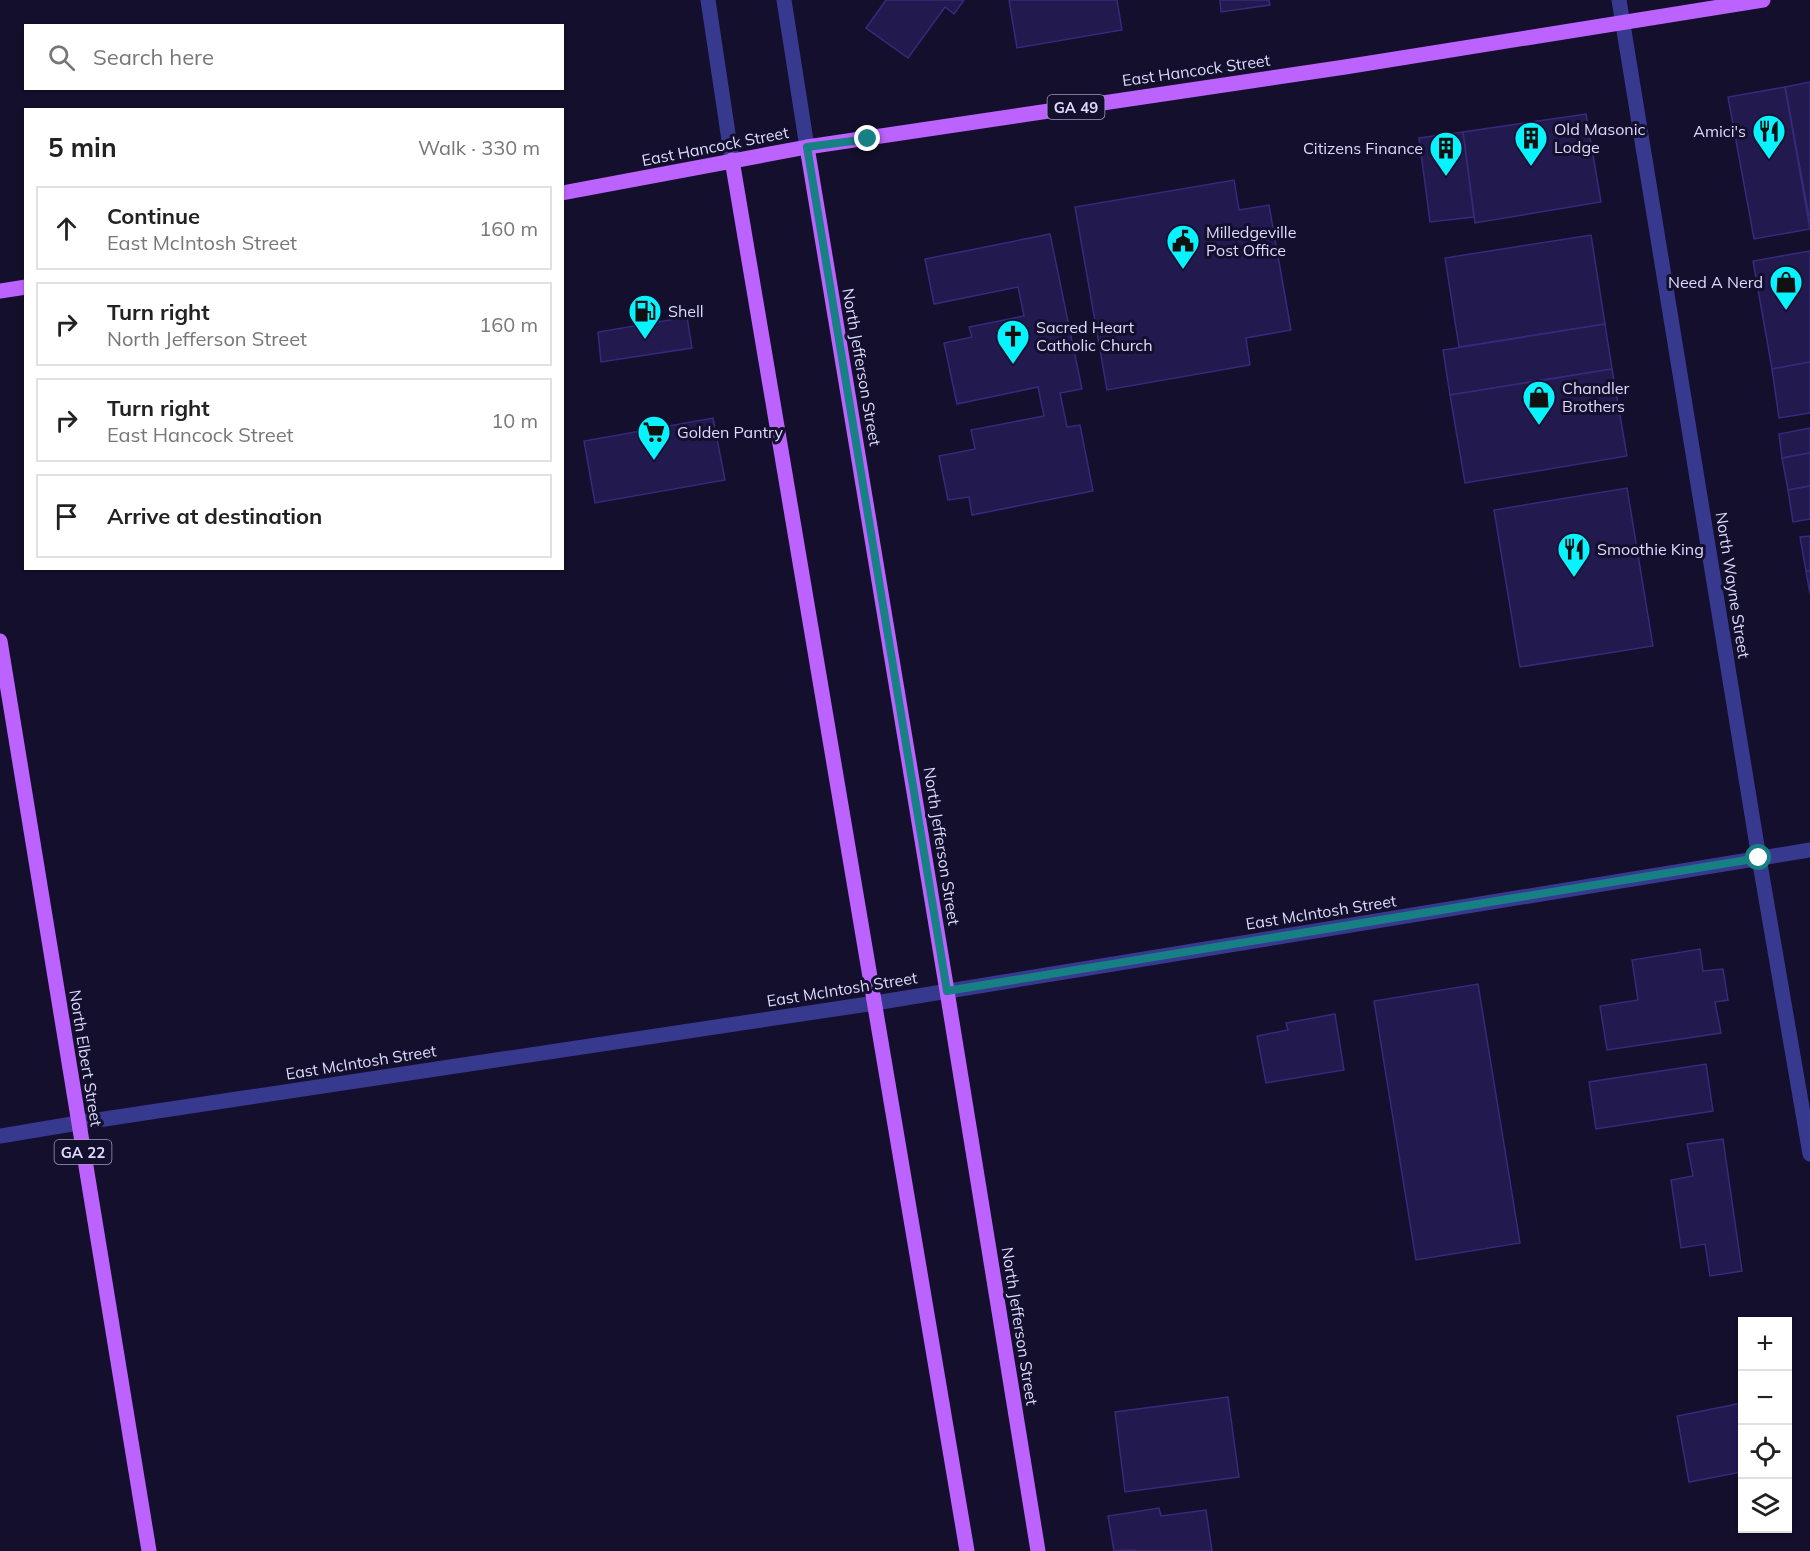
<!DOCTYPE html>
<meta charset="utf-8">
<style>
:root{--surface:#fff;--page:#f2f2f2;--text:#222;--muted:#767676;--line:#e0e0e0}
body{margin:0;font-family:Mulish,sans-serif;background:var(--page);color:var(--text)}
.controls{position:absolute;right:18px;bottom:18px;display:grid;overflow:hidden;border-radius:0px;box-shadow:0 2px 4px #0004}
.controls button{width:54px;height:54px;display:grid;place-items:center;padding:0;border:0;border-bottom:2px solid var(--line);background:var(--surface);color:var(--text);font:30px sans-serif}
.stop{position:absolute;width:18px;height:18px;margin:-14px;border:4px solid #168085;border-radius:50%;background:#fff}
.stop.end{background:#168085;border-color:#fff;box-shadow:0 2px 6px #0008}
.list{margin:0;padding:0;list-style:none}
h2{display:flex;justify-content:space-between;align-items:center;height:78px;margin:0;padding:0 24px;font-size:26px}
h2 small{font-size:20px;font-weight:400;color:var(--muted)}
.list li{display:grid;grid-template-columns:39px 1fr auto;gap:18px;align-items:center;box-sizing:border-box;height:84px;margin:0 12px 12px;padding:0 12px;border:2px solid var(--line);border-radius:0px}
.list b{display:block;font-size:22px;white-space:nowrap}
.list p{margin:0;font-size:20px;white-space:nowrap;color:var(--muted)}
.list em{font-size:20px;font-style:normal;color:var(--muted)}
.icon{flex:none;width:33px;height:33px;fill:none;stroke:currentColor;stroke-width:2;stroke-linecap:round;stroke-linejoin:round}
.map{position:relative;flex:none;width:1810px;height:1551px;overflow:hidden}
.search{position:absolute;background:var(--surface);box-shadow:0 2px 4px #0004;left:24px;top:24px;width:540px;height:66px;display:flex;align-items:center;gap:15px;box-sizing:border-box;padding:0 21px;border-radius:0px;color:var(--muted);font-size:22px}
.panel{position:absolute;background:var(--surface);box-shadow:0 2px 4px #0004;left:24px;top:108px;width:540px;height:462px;border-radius:0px}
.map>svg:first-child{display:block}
.building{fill:#221a4f;stroke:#362a7c;stroke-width:1.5}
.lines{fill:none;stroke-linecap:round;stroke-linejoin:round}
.minor{stroke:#37398e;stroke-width:15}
.major{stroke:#bc62ff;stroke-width:15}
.route{stroke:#168085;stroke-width:8}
.labels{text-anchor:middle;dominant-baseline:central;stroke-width:6;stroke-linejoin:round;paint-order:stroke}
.shield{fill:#130f2c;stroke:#a09ec0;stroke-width:1.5}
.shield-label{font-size:15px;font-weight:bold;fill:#dddbff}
.street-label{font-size:16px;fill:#dddbff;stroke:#130f2c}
.poi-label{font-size:16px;fill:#dddbff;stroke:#130f2c;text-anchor:start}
</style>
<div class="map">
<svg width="1810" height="1551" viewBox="0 0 1810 1551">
<rect width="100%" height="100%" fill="#130f2c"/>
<g class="building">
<path d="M 886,0 L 964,0 L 954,14 L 945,7 L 908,58 L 866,28 Z"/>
<path d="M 1009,0 L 1117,0 L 1122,30 L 1017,48 Z"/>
<path d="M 1220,0 L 1269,0 L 1270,5 L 1221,12 Z"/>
<path d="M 1810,82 L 1810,222 L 1785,87 Z"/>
<path d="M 1785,87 L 1810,229 L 1754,239 L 1728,97 Z"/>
<path d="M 1586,114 L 1601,202 L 1475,223 L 1463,132 Z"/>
<path d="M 1463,132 L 1474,217 L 1430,222 L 1419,138 Z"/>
<path d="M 1234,180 L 1239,210 L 1269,205 L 1291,330 L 1246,338 L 1250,365 L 1107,390 L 1075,207 Z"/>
<path d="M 1050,234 L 1082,389 L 1060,393 L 1067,427 L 1080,425 L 1093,491 L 972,515 L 969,497 L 948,500 L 939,456 L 975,449 L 971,430 L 1044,416 L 1038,387 L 957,404 L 944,343 L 972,337 L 969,327 L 1024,316 L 1018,287 L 934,304 L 925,259 Z"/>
<path d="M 1591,235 L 1605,324 L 1459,347 L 1445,258 Z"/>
<path d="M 1810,251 L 1810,362 L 1772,369 L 1753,261 Z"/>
<path d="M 687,317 L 692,348 L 601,362 L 598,332 Z"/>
<path d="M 1605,324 L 1612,369 L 1450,395 L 1443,350 Z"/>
<path d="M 1810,362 L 1810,413 L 1779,418 L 1772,369 Z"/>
<path d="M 1612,369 L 1627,456 L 1465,483 L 1450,395 Z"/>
<path d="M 713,418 L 725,480 L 595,503 L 584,441 Z"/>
<path d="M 1810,428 L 1810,453 L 1782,458 L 1779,434 Z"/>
<path d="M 1810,453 L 1810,486 L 1788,490 L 1782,458 Z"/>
<path d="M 1810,486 L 1810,519 L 1793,522 L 1788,490 Z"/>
<path d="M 1627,488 L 1653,646 L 1520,667 L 1494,510 Z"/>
<path d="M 1810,536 L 1810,571 L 1806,571 L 1800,537 Z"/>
<path d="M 1806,571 L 1810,571 L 1810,594 Z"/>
<path d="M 1700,949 L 1703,971 L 1723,969 L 1728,1000 L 1715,1002 L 1721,1033 L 1607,1050 L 1600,1006 L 1638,1000 L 1632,960 Z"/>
<path d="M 1478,984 L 1520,1243 L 1416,1260 L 1374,1001 Z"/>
<path d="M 1335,1014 L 1344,1070 L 1266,1083 L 1257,1036 L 1288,1030 L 1286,1023 Z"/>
<path d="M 1706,1064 L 1713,1111 L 1596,1129 L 1589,1082 Z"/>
<path d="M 1723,1139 L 1742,1271 L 1710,1276 L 1705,1244 L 1681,1248 L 1671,1180 L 1693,1176 L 1687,1144 Z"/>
<path d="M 1228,1397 L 1239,1477 L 1125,1492 L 1115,1412 Z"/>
<path d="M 1742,1403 L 1742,1472 L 1689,1482 L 1677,1416 Z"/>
<path d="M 1159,1508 L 1161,1516 L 1206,1510 L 1212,1551 L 1135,1551 L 1135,1550 L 1114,1551 L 1108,1516 Z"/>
</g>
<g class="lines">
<g class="minor">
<path d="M 708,0 L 732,160"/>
<path d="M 784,0 L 807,147"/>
<path d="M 1619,0 L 1759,858 L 1810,1154"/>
<path d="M 0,1136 L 78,1123 L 875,1003 L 1810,850"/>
</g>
<g class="major">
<path d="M 807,147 L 947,991 L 1038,1551"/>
<path d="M 732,160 L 967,1551"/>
<path d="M 562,193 L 807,147 L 1345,67 L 1763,0"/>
<path d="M 0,291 L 26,287"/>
<path d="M 0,641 L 149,1551"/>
</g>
</g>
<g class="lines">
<path class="route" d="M 868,139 L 807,147 L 947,991 L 1759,858"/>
</g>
<defs>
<symbol id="restaurant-pin" viewBox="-11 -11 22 30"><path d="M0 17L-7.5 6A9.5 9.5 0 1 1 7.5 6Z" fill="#07f3ff" stroke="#130f2c"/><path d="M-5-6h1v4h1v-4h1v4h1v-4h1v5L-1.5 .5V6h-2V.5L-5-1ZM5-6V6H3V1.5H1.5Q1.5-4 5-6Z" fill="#111"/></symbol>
<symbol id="building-pin" viewBox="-11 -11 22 30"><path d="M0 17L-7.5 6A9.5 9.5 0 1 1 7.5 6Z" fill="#07f3ff" stroke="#130f2c"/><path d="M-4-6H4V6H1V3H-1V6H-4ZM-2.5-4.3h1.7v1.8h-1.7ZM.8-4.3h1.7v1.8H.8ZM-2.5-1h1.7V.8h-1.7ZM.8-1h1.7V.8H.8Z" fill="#111"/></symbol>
<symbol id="civic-pin" viewBox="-11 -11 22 30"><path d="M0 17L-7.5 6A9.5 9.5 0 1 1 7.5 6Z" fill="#07f3ff" stroke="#130f2c"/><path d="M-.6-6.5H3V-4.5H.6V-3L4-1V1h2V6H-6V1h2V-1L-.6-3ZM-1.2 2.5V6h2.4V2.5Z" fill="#111"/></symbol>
<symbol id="shop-pin" viewBox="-11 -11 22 30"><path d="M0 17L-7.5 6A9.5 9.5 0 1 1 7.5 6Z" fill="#07f3ff" stroke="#130f2c"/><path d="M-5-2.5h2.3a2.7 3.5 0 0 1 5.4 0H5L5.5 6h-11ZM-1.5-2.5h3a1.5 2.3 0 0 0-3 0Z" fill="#111"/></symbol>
<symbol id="fuel-pin" viewBox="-11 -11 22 30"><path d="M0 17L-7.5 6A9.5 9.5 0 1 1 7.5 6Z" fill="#07f3ff" stroke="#130f2c"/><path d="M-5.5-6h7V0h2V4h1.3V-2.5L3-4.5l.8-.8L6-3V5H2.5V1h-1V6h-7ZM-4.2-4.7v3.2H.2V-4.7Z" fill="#111"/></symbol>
<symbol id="church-pin" viewBox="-11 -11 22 30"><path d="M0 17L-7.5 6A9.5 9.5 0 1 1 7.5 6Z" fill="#07f3ff" stroke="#130f2c"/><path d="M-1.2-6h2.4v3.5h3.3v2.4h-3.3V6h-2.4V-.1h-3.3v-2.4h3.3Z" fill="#111"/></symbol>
<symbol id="supermarket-pin" viewBox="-11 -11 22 30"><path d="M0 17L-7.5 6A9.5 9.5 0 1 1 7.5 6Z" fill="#07f3ff" stroke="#130f2c"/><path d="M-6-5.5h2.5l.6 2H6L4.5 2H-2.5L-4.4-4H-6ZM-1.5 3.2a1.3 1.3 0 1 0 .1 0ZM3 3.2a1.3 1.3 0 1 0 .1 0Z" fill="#111"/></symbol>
</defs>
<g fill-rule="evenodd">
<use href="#restaurant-pin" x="1750" y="112" width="38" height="52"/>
<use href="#building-pin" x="1512" y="119" width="38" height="52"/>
<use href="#building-pin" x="1427" y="129" width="38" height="52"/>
<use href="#civic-pin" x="1164" y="222" width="38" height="52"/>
<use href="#shop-pin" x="1767" y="263" width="38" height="52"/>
<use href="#fuel-pin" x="626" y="292" width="38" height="52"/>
<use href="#church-pin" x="994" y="317" width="38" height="52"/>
<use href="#shop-pin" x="1520" y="378" width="38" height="52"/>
<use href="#supermarket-pin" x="635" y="413" width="38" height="52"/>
<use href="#restaurant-pin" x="1555" y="530" width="38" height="52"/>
</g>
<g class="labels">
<g class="shield">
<rect x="1047.5" y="95" width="57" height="24" rx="4.5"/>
<rect x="54.5" y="1140" width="57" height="24" rx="4.5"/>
</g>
<g class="shield-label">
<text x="1076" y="107">GA 49</text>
<text x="83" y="1152">GA 22</text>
</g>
<g class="street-label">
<text transform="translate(1196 70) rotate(-8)">East Hancock Street</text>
<text transform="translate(715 146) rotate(-11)">East Hancock Street</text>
<text transform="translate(862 367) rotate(80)">North Jefferson Street</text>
<text transform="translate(1733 585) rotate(81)">North Wayne Street</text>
<text transform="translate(942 846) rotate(81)">North Jefferson Street</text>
<text transform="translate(1321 912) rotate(-9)">East McIntosh Street</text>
<text transform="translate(842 989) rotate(-9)">East McIntosh Street</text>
<text transform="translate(86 1058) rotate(81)">North Elbert Street</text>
<text transform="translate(361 1062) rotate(-9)">East McIntosh Street</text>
<text transform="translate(1020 1326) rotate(81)">North Jefferson Street</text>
</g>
<g class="poi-label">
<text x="1554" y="129">Old Masonic<tspan x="1554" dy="18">Lodge</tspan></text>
<text x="1746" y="131" text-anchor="end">Amici's</text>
<text x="1423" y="148" text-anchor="end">Citizens Finance</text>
<text x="1206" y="232">Milledgeville<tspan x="1206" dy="18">Post Office</tspan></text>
<text x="1763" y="282" text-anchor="end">Need A Nerd</text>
<text x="668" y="311">Shell</text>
<text x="1036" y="327">Sacred Heart<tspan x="1036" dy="18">Catholic Church</tspan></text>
<text x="1562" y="388">Chandler<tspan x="1562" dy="18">Brothers</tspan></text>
<text x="677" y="432">Golden Pantry</text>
<text x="1597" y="549">Smoothie King</text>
</g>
</g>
</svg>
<div class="controls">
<button>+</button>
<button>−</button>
<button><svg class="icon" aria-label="locate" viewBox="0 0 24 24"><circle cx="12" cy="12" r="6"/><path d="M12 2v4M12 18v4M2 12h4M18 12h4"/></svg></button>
<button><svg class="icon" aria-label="layers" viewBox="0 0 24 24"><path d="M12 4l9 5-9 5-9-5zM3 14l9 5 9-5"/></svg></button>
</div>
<div class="stop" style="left:1759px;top:858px"></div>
<div class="stop end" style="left:868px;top:139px"></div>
<div class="search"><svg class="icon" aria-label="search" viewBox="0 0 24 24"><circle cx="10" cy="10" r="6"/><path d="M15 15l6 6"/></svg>Search here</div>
<section class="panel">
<h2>5 min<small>Walk · 330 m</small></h2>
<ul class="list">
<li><svg class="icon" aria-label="ahead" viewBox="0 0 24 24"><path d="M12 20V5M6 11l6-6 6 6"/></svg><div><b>Continue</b><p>East McIntosh Street</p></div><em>160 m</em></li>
<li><svg class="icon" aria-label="right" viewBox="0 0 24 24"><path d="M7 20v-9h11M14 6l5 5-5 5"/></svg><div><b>Turn right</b><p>North Jefferson Street</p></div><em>160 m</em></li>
<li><svg class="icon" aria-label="right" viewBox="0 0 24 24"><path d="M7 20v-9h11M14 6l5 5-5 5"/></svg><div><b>Turn right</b><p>East Hancock Street</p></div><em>10 m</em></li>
<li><svg class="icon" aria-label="arrive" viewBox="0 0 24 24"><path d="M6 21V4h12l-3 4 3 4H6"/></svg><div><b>Arrive at destination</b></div></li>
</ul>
</section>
</div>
